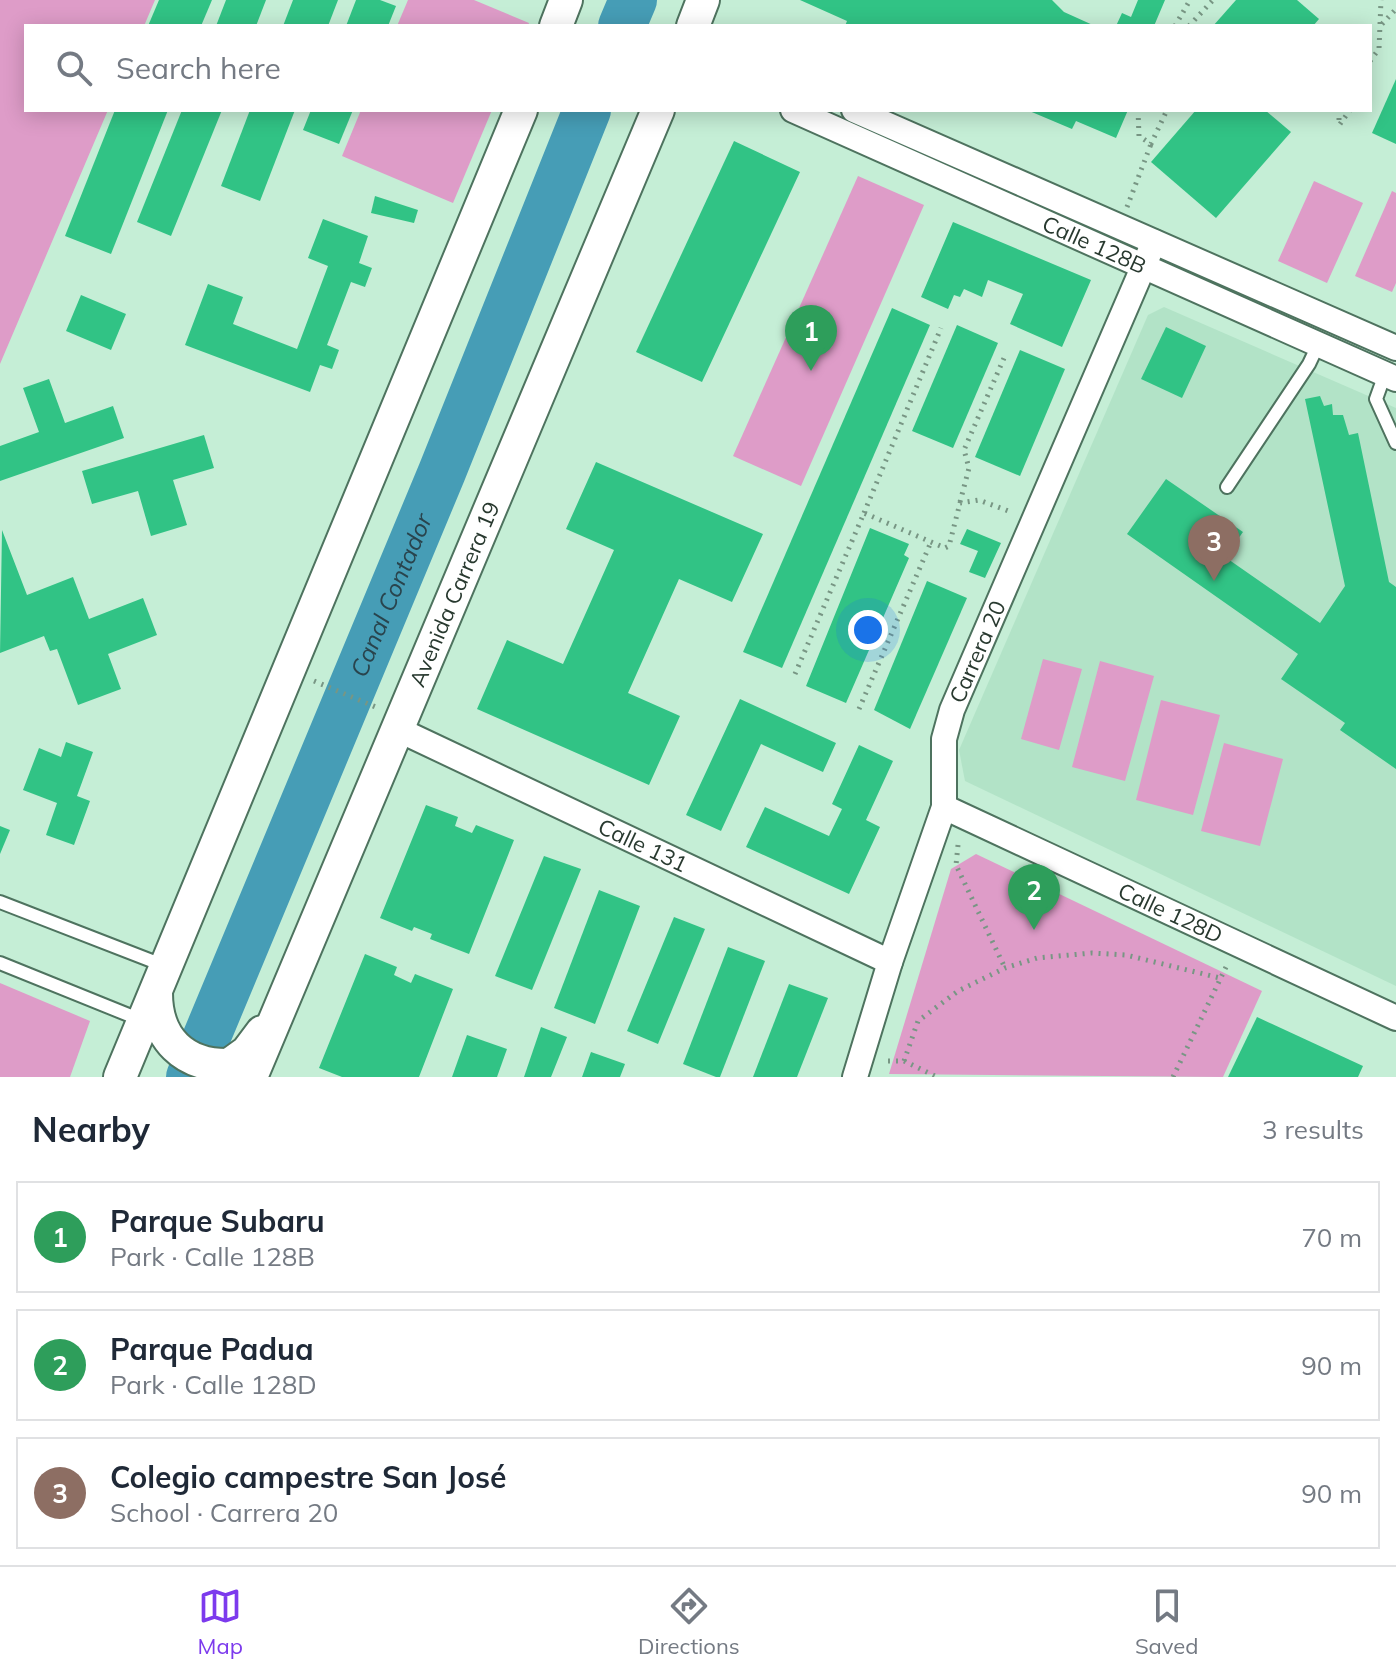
<!DOCTYPE html>
<meta charset="utf-8">
<style>
:root{--surface:#fff;--page:#f2f2f3;--text:#1f2937;--muted:#747a83;--line:#e0e1e3;--accent:#7c3aed}
body{margin:0;font-family:Mulish,sans-serif;background:var(--page);color:var(--text)}
.you{position:absolute;left:868px;top:630px;width:28px;height:28px;margin:-20px;border:6px solid #fff;border-radius:50%;background:#1a73e8;box-shadow:0 0 0 12px #1a73e833}
.badge{display:grid;place-items:center;width:52px;height:52px;border-radius:50%;background:var(--accent);color:#fff;font-size:26px;font-weight:700}
.pin{position:absolute;translate:-50% -66px;filter:drop-shadow(0 2px 4px #0008)}
.pin::after{content:'';position:absolute;top:42px;width:28px;height:24px;background:inherit;clip-path:polygon(0 0,100% 0,50% 100%)}
.list{margin:0;padding:0;list-style:none}
h2{display:flex;justify-content:space-between;align-items:center;height:104px;margin:0;padding:0 32px;font-size:34px}
h2 small{font-size:26px;font-weight:400;color:var(--muted)}
.list li{display:grid;grid-template-columns:52px 1fr auto;gap:24px;align-items:center;box-sizing:border-box;height:112px;margin:0 16px 16px;padding:0 16px;border:2px solid var(--line);border-radius:0px}
.list b{display:block;font-size:30px;white-space:nowrap}
.list p{margin:0;font-size:26px;white-space:nowrap;color:var(--muted)}
.list em{font-size:26px;font-style:normal;color:var(--muted)}
.icon{flex:none;width:44px;height:44px;fill:none;stroke:currentColor;stroke-width:2;stroke-linecap:round;stroke-linejoin:round}
.map{position:relative;flex:none;width:1396px;height:1077px;overflow:hidden}
.search{position:absolute;background:var(--surface);box-shadow:0 4px 20px #0003;left:24px;right:24px;top:24px;height:88px;display:flex;align-items:center;gap:20px;box-sizing:border-box;padding:0 28px;border-radius:0px;color:var(--muted);font-size:30px}
.sheet{height:488px;background:var(--surface)}
nav{display:flex;justify-content:space-around;align-items:center;box-sizing:border-box;height:112px;border-top:2px solid var(--line);background:var(--surface);font-size:22px;color:var(--muted)}
nav a{display:grid;justify-items:center;gap:4px}
nav .on{color:var(--accent)}
.map>svg:first-child{display:block}
.built{fill:#b2e3c7}
.green{fill:#de9cc8}
.lines{fill:none;stroke-linecap:round;stroke-linejoin:round}
.river{stroke:#469db6;stroke-width:48}
.building{fill:#31c385}
.service-casing{stroke:#4e735f;stroke-width:16}
.minor-casing{stroke:#4e735f;stroke-width:28}
.secondary-casing{stroke:#4e735f;stroke-width:36}
.path{stroke:#789684;stroke-width:5;stroke-dasharray:2 6;stroke-linecap:butt}
.service{stroke:#fff;stroke-width:12}
.minor{stroke:#fff;stroke-width:24}
.secondary{stroke:#fff;stroke-width:32}
.labels{text-anchor:middle;dominant-baseline:central;stroke-width:7;stroke-linejoin:round;paint-order:stroke}
.street-label{font-size:22px;fill:#28392f;stroke:#d2fce4}
.water-label{font-size:24px;font-style:italic;fill:#29444d;stroke:#d2fce4}
</style>
<div class="map">
<svg width="1396" height="1077" viewBox="0 0 1396 1077">
<rect width="100%" height="100%" fill="#c5eed6"/>
<path class="built" d="M 1164,307 L 1396,408 L 1396,986 L 965,781 L 959,750 L 1148,315 Z"/>
<g class="green">
<path d="M 0,0 L 155,0 L 144,26 L 26,26 L 26,110 L 108,110 L 0,364 Z"/>
<path d="M 408,0 L 474,0 L 529,23 L 528,26 L 397,26 Z"/>
<path d="M 361,110 L 492,110 L 453,203 L 342,156 Z"/>
<path d="M 858,176 L 924,205 L 801,486 L 733,456 Z"/>
<path d="M 1314,181 L 1363,203 L 1327,283 L 1278,261 Z"/>
<path d="M 1392,191 L 1396,193 L 1396,283 L 1392,292 L 1355,276 Z"/>
<path d="M 1043,659 L 1082,669 L 1059,750 L 1021,739 Z"/>
<path d="M 1100,661 L 1154,676 L 1125,781 L 1072,767 Z"/>
<path d="M 1161,700 L 1220,715 L 1193,815 L 1136,800 Z"/>
<path d="M 1224,743 L 1283,759 L 1260,846 L 1201,831 Z"/>
<path d="M 976,854 L 1262,991 L 1223,1077 L 889,1074 L 951,869 Z"/>
<path d="M 0,983 L 90,1021 L 70,1077 L 0,1077 Z"/>
</g>
<g class="lines">
<g class="river">
<path d="M 622,26 L 633,0"/>
<path id="s1" d="M 190,1077 L 442,472 L 587,110"/>
</g>
</g>
<g class="building">
<path d="M 159,0 L 212,0 L 201,26 L 148,26 Z"/>
<path d="M 226,0 L 266,0 L 256,26 L 216,26 Z"/>
<path d="M 293,0 L 338,0 L 328,26 L 283,26 Z"/>
<path d="M 356,0 L 380,0 L 396,6 L 388,26 L 346,26 Z"/>
<path d="M 800,0 L 1052,0 L 1064,12 L 1095,26 L 845,26 L 847,21 Z"/>
<path d="M 1138,0 L 1165,0 L 1154,26 L 1116,26 L 1122,13 L 1131,17 Z"/>
<path d="M 1236,0 L 1297,0 L 1319,19 L 1313,26 L 1213,26 Z"/>
<path d="M 1396,79 L 1396,144 L 1372,133 Z"/>
<path d="M 115,110 L 168,110 L 111,254 L 65,236 Z"/>
<path d="M 182,110 L 222,110 L 171,236 L 137,222 Z"/>
<path d="M 250,110 L 295,110 L 260,201 L 221,186 Z"/>
<path d="M 311,110 L 353,110 L 339,144 L 303,130 Z"/>
<path d="M 1027,110 L 1128,110 L 1116,138 L 1076,121 L 1072,129 Z"/>
<path d="M 1196,110 L 1265,110 L 1291,132 L 1216,218 L 1151,162 Z"/>
<path d="M 734,141 L 800,172 L 702,382 L 636,352 Z"/>
<path d="M 375,196 L 418,210 L 414,223 L 371,213 Z"/>
<path d="M 323,219 L 368,236 L 359,263 L 372,268 L 365,287 L 351,282 L 327,345 L 339,350 L 332,369 L 320,365 L 310,392 L 185,345 L 208,284 L 243,297 L 233,324 L 297,349 L 328,266 L 308,258 Z"/>
<path d="M 953,222 L 1091,280 L 1062,347 L 1010,324 L 1023,294 L 988,280 L 982,297 L 964,289 L 960,297 L 954,295 L 948,309 L 921,297 Z"/>
<path d="M 81,295 L 126,314 L 111,350 L 66,331 Z"/>
<path d="M 892,308 L 930,325 L 782,668 L 743,652 Z"/>
<path d="M 957,325 L 998,343 L 953,448 L 912,431 Z"/>
<path d="M 1166,327 L 1206,346 L 1182,398 L 1141,379 Z"/>
<path d="M 1020,350 L 1065,369 L 1020,476 L 975,457 Z"/>
<path d="M 49,379 L 65,423 L 113,406 L 124,438 L 0,481 L 0,446 L 39,432 L 23,388 Z"/>
<path d="M 1320,396 L 1324,406 L 1332,404 L 1333,415 L 1343,415 L 1349,435 L 1358,433 L 1389,582 L 1396,587 L 1396,769 L 1340,730 L 1345,723 L 1281,679 L 1298,654 L 1127,534 L 1166,479 L 1243,532 L 1225,557 L 1320,623 L 1345,586 L 1305,399 Z"/>
<path d="M 204,435 L 214,468 L 173,480 L 187,525 L 151,536 L 138,491 L 92,504 L 82,471 Z"/>
<path d="M 596,462 L 763,534 L 732,602 L 679,579 L 628,693 L 680,716 L 649,785 L 477,709 L 507,640 L 563,664 L 614,550 L 566,529 Z"/>
<path d="M 870,528 L 909,544 L 904,555 L 909,558 L 846,703 L 806,686 Z"/>
<path d="M 967,529 L 1001,543 L 985,578 L 969,572 L 978,551 L 960,544 Z"/>
<path d="M 2,530 L 27,595 L 73,577 L 89,619 L 143,598 L 157,635 L 108,654 L 121,689 L 78,705 L 57,649 L 50,651 L 44,636 L 0,653 Z"/>
<path d="M 927,581 L 967,598 L 910,729 L 874,710 Z"/>
<path d="M 740,699 L 836,743 L 823,772 L 761,744 L 721,831 L 686,815 Z"/>
<path d="M 66,742 L 93,752 L 77,796 L 90,801 L 74,845 L 46,835 L 57,803 L 23,790 L 39,748 L 61,757 Z"/>
<path d="M 859,745 L 893,761 L 866,820 L 880,827 L 849,894 L 746,847 L 765,807 L 829,836 L 842,809 L 832,804 Z"/>
<path d="M 426,805 L 458,817 L 455,826 L 472,833 L 476,825 L 514,840 L 469,954 L 430,939 L 432,934 L 414,927 L 412,931 L 380,918 Z"/>
<path d="M 0,826 L 10,830 L 0,854 Z"/>
<path d="M 544,856 L 581,869 L 532,990 L 495,976 Z"/>
<path d="M 599,890 L 640,906 L 595,1024 L 554,1008 Z"/>
<path d="M 674,917 L 705,929 L 658,1044 L 627,1031 Z"/>
<path d="M 728,947 L 765,961 L 720,1077 L 716,1077 L 683,1064 Z"/>
<path d="M 365,954 L 397,967 L 394,975 L 411,983 L 415,974 L 453,989 L 419,1077 L 342,1077 L 319,1068 Z"/>
<path d="M 789,984 L 828,998 L 797,1077 L 753,1077 Z"/>
<path d="M 1257,1017 L 1363,1066 L 1358,1077 L 1228,1077 Z"/>
<path d="M 541,1027 L 567,1037 L 551,1077 L 524,1077 Z"/>
<path d="M 467,1035 L 507,1049 L 497,1077 L 452,1077 Z"/>
<path d="M 591,1052 L 625,1064 L 620,1077 L 582,1077 Z"/>
</g>
<g class="lines">
<defs>
<g id="service">
<path d="M 1385,374 L 1376,399 L 1396,443"/>
<path d="M 1227,487 L 1309,364 L 1318,345"/>
<path d="M 0,902 L 165,966"/>
<path d="M 0,963 L 141,1020"/>
</g>
<g id="minor">
<path id="s2" d="M 793,110 L 1396,379"/>
<path d="M 854,110 L 1396,348"/>
<path id="s3" d="M 397,729 L 890,962"/>
<path id="s4" d="M 944,807 L 1396,1018"/>
<path id="s5" d="M 855,1077 L 890,962 L 944,807 L 944,739 L 952,710 L 1154,242"/>
</g>
<g id="secondary">
<path d="M 556,26 L 566,0"/>
<path d="M 693,26 L 703,0"/>
<path d="M 156,993 C 156,1039 184,1066 229,1065 L 247,1052 L 262,1032"/>
<path d="M 120,1077 L 521,110"/>
<path id="s6" d="M 251,1077 L 658,110"/>
</g>
</defs>
<use href="#service" class="service-casing"/>
<use href="#minor" class="minor-casing"/>
<use href="#secondary" class="secondary-casing"/>
<g class="path">
<path d="M 1382,24 L 1396,9"/>
<path d="M 1175,26 L 1190,0"/>
<path d="M 1189,26 L 1213,0"/>
<path d="M 1370,61 L 1379,49 L 1381,0"/>
<path d="M 1138,110 L 1139,136 L 1151,144 L 1167,110"/>
<path d="M 1339,110 L 1339,123"/>
<path d="M 1340,124 L 1350,110"/>
<path d="M 1127,207 L 1151,144"/>
<path d="M 960,502 L 969,468 L 964,450 L 1004,358"/>
<path d="M 864,513 L 941,328"/>
<path d="M 795,674 L 864,513 L 945,548 L 949,546 L 960,503 L 979,500 L 1011,512"/>
<path d="M 314,681 L 378,708"/>
<path d="M 859,709 L 931,542"/>
<path d="M 958,845 L 956,865 L 1005,968"/>
<path d="M 888,1061 L 904,1061 L 937,1077"/>
<path d="M 904,1061 L 918,1021 L 958,991 L 1005,968 L 1037,958 L 1092,953 L 1126,955 L 1220,978"/>
<path d="M 1173,1077 L 1226,967"/>
</g>
<use href="#service" class="service"/>
<use href="#minor" class="minor"/>
<use href="#secondary" class="secondary"/>
</g>
<g class="labels">
<g class="street-label">
<text stroke="none"><textPath href="#s2" startOffset="330">Calle 128B</textPath></text>
<text stroke="none"><textPath href="#s6" startOffset="524">Avenida Carrera 19</textPath></text>
<text stroke="none"><textPath href="#s5" startOffset="446">Carrera 20</textPath></text>
<text stroke="none"><textPath href="#s3" startOffset="272">Calle 131</textPath></text>
<text stroke="none"><textPath href="#s4" startOffset="250">Calle 128D</textPath></text>
</g>
<g class="water-label">
<text stroke="none"><textPath href="#s1" startOffset="522">Canal Contador</textPath></text>
</g>
</g>
</svg>
<div class="you"></div>
<div class="pin badge" style="left:811px;top:371px;background:#2e9e5b">1</div>
<div class="pin badge" style="left:1034px;top:930px;background:#2e9e5b">2</div>
<div class="pin badge" style="left:1214px;top:581px;background:#8d6e63">3</div>
<div class="search"><svg class="icon" aria-label="search" viewBox="0 0 24 24"><circle cx="10" cy="10" r="6"/><path d="M15 15l6 6"/></svg>Search here</div>
</div>
<section class="sheet">
<h2>Nearby<small>3 results</small></h2>
<ul class="list">
<li><span class="badge" style="background:#2e9e5b">1</span><div><b>Parque Subaru</b><p>Park · Calle 128B</p></div><em>70 m</em></li>
<li><span class="badge" style="background:#2e9e5b">2</span><div><b>Parque Padua</b><p>Park · Calle 128D</p></div><em>90 m</em></li>
<li><span class="badge" style="background:#8d6e63">3</span><div><b>Colegio campestre San José</b><p>School · Carrera 20</p></div><em>90 m</em></li>
</ul>
</section>
<nav>
<a class="on"><svg class="icon" aria-label="map" viewBox="0 0 24 24"><path d="M3 6l6-2 6 2 6-2v14l-6 2-6-2-6 2zM9 4v14M15 6v14"/></svg>Map</a>
<a><svg class="icon" aria-label="directions" viewBox="0 0 24 24"><path d="M12 3l9 9-9 9-9-9zM9 14v-3h6M13 9l2 2-2 2"/></svg>Directions</a>
<a><svg class="icon" aria-label="saved" viewBox="0 0 24 24"><path d="M7 4h10v16l-5-4-5 4z"/></svg>Saved</a>
</nav>
